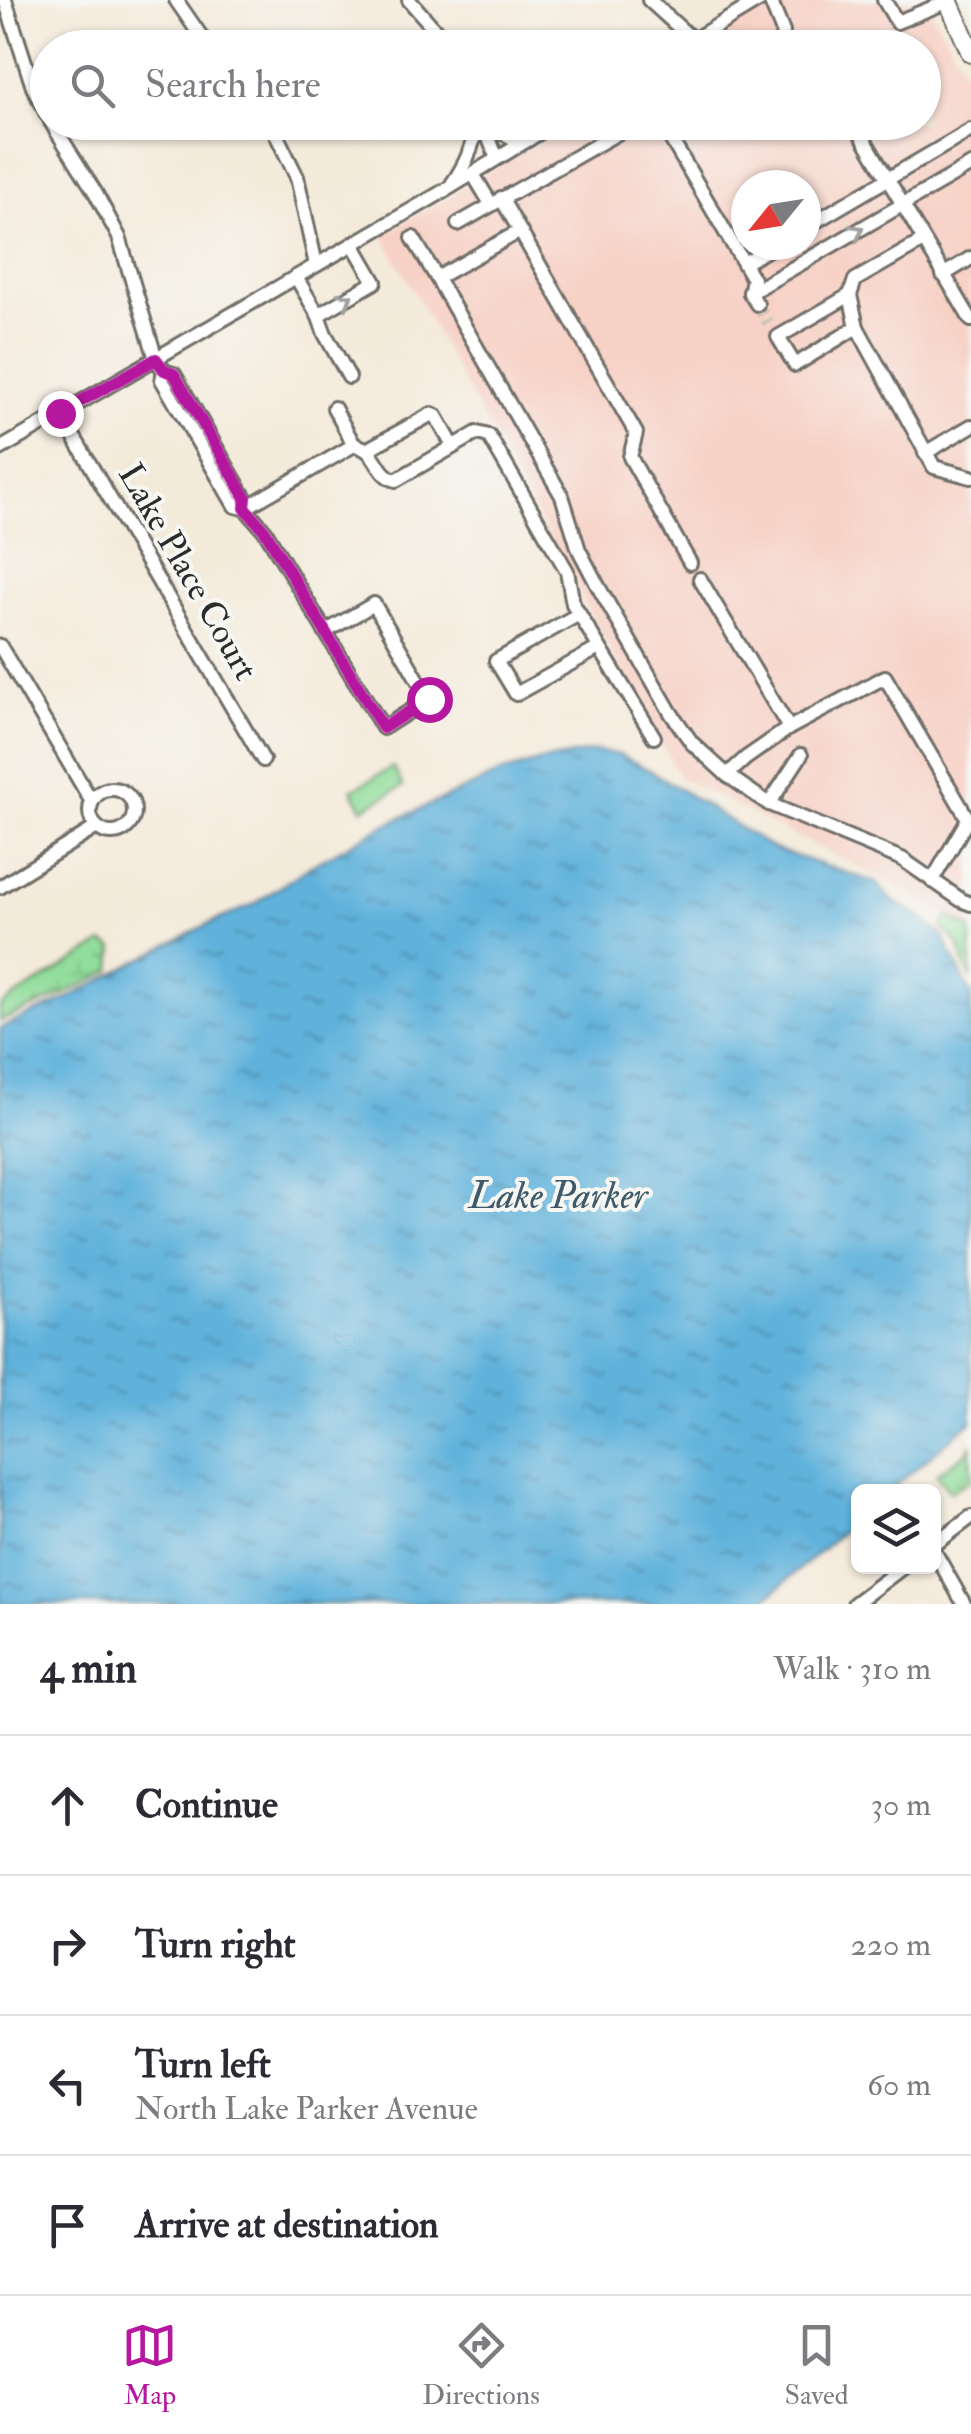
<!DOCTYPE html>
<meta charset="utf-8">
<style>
:root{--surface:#fff;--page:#f2f2f3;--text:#2b2b33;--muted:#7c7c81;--line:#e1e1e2;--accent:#b5179e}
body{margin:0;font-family:"IM FELL Double Pica",serif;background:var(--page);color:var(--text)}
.controls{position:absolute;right:30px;bottom:30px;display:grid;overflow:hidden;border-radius:15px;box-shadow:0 2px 8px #0004}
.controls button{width:90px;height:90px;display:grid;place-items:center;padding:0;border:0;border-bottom:2px solid var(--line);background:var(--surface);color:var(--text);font:50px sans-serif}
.compass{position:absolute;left:731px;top:170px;width:90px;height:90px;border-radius:50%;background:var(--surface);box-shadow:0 2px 8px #0004;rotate:240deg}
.stop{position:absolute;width:30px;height:30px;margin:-22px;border:8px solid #b5179e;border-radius:50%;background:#fff}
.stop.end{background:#b5179e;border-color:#fff;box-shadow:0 2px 10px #0008}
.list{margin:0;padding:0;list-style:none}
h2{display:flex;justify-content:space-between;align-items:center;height:130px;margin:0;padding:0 40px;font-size:42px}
h2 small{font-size:32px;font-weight:400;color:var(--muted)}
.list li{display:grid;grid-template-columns:65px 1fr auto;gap:30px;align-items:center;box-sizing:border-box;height:140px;padding:0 40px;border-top:2px solid var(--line)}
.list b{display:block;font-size:38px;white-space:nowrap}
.list p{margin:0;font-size:32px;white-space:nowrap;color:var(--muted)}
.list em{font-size:32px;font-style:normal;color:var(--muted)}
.icon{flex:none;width:55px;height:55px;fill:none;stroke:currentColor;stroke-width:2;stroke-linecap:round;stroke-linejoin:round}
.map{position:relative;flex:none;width:971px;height:1604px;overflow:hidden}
.search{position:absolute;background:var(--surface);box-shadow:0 2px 8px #0004;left:30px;right:30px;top:30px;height:110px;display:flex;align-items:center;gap:25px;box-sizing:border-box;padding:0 35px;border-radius:55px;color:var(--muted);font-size:38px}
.sheet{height:690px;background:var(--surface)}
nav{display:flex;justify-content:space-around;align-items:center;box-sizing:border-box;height:140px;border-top:2px solid var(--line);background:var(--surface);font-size:28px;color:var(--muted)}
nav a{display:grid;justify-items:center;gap:5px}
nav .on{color:var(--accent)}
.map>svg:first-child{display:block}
.built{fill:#f7d1c6;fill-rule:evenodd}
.wetland{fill:url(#wetland-marsh);stroke:#5e8463;stroke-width:2.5}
.pitch{fill:#91dd9b;stroke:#5e8463;stroke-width:2.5}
.water{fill:url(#water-ripples);stroke:#466e84;stroke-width:2.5}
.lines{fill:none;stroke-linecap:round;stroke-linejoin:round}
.minor-tunnel{stroke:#ccc4b7;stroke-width:12;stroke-dasharray:12 6;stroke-linecap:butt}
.minor-casing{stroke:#716e68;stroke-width:18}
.major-casing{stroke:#716e68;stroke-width:22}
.minor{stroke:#fff;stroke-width:12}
.major{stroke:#fff;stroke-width:18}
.oneway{stroke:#a0a0a0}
.route{stroke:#b5179e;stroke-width:12}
.labels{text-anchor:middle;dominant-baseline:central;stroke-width:8;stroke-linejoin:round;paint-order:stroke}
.street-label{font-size:35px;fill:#2b2b2b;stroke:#f6f6f2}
.water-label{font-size:38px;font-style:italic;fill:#3e5a69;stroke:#f6f6f2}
</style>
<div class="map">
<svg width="971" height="1604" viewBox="0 0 971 1604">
<defs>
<pattern id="wetland-marsh" width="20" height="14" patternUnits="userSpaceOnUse" patternTransform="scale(2.5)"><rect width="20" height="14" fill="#91dd9b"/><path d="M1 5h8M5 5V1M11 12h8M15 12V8" fill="none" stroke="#7dbe86"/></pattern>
<pattern id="water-ripples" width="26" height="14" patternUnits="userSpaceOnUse" patternTransform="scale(2.5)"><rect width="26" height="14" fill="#61b2dc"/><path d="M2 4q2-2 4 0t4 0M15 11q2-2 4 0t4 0" fill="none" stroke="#5091b3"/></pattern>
</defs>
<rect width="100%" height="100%" fill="#f6f6f2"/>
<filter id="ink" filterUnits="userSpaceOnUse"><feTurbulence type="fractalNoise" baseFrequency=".01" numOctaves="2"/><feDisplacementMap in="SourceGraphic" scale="20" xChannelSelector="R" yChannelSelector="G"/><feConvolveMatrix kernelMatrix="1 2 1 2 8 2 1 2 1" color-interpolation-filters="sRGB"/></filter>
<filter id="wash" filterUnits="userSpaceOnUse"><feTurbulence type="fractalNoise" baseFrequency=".0048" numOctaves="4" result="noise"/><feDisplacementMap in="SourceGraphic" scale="40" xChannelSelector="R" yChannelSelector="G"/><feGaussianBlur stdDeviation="2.25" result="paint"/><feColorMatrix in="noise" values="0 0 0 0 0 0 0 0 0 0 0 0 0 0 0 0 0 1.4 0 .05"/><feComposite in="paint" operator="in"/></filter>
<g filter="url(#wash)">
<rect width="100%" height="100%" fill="#f4eada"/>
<path class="built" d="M 773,0 L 925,0 L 971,82 L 971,929 L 911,893 L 680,778 L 383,235 L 449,196 L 451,197 L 454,193 L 529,147 L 533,147 L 535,144 L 570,123 L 924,122 L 924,48 L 695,47 ZM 746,185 L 806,185 L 806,245 L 746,245 Z"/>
<g class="wetland">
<path d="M 949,916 L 971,929 L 971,979 L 963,961 L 960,946 L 942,927 Z"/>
<path d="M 103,943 L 114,948 L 112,970 L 60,996 L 0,1021 L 0,1006 Z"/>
<path d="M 971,1446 L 971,1480 L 950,1492 L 936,1474 L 966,1453 Z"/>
</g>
<path class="pitch" d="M 393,767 L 403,786 L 363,809 L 352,790 Z"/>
<path class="water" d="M 596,751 L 620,755 L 651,771 L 774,849 L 875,882 L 893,901 L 909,909 L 942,935 L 971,994 L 971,1422 L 889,1491 L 858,1492 L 858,1518 L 760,1604 L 0,1604 L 0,1028 L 62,1001 L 208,924 L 253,905 L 309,867 L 382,826 L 501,773 L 545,760 Z"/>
</g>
<g filter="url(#ink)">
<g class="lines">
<path class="minor-tunnel" d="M 757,304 L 768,323"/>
<defs>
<g id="minor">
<path d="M 5,0 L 33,87 L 48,116"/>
<path d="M 176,0 L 209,48"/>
<path d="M 409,0 L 451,48"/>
<path d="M 649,0 L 693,40"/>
<path d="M 770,0 L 783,32 L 780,48"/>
<path d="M 884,0 L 897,22 L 949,1"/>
<path d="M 680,48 L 760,0"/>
<path d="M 51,122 L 95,192 L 119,237 L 156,359 L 164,371 L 174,374 L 245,498 L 245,508 L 235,506 L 162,380 L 164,371"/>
<path d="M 270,122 L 297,177 L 316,265"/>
<path d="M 482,122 L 497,158"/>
<path d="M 487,122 L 510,137 L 528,140"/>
<path d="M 661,122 L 753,279 L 750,293 L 757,304"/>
<path d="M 854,122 L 971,320"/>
<path d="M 473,174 L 491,204"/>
<path d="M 452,184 C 466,164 473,147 477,122"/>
<path d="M 501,198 L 636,433 L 630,457 L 690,563"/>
<path d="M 458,224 L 637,122"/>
<path d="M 806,227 L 971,130"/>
<path d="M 520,231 L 437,278 L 562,496 L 579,550 L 599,588 L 671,713 L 692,743 L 727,775 L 769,804 L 902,859 L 961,900 L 971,904"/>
<path d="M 413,238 L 437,278"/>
<path d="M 923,241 L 855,280 L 850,295 L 857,327 L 934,467 L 971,477"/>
<path d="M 744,263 L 776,245"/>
<path d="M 943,275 L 971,258"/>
<path d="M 296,277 L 318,315 L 375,282 L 353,244"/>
<path d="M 750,293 L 971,165"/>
<path d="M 850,295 L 778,337 L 795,365 L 857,327"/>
<path d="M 318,315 L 325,334 L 349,377"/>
<path d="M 334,408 L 354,445"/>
<path d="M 60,413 L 263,760"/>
<path d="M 0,449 L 444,191 L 557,122"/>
<path d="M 368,449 L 432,414 L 436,416 L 453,446"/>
<path d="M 925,453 L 971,426"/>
<path d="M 700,579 L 789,728 L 746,758 L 727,775"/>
<path d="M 579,614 L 496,661 L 516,694 L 599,648"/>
<path d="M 325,632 L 374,604 L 429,699 L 383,728 L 265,531 L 245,508 L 354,445 C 379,449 375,475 396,480 L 477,433 L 489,436 L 567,571 L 573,604 L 654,737"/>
<path d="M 0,646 L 92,802"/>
<path d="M 789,728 L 885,677 L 968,819 L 932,881"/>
<circle cx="112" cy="811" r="22"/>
<path d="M 769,804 L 801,755"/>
<path d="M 0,887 L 97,827"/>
<path d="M 934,1545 L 971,1517"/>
<path d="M 934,1551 L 964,1604"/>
<path d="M 854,1604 L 904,1566"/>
</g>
<path id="major" d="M 948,0 L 971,53"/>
</defs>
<use href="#minor" class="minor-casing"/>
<use href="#major" class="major-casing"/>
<use href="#minor" class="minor"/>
<use href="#major" class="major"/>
</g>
<defs><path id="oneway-chevron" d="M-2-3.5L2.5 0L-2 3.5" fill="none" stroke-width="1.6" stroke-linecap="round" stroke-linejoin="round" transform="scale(2.5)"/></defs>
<g class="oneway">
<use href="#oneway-chevron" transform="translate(857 231) rotate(-30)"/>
<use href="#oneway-chevron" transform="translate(346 299) rotate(-30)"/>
</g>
</g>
<g class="lines" filter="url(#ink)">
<path class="route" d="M 60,413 L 156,359 L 164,370 L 174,374 L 246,498 L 245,508 L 265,531 L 383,728 L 429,699"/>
</g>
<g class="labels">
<g class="street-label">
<text transform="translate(188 572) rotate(60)">Lake Place Court</text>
</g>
<g class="water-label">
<text x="558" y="1196">Lake Parker</text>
</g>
</g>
</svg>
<div class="controls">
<button><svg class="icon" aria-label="layers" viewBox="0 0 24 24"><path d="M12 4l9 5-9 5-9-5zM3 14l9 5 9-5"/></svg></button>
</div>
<svg class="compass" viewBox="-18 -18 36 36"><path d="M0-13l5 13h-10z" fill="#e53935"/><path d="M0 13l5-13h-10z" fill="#7c7c81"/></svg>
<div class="stop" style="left:429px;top:699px"></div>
<div class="stop end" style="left:60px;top:413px"></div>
<div class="search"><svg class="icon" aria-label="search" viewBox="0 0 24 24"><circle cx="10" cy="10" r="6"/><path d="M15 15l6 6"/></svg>Search here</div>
</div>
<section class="sheet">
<h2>4 min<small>Walk · 310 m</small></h2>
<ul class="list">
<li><svg class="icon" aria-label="ahead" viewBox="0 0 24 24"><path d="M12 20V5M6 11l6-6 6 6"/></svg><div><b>Continue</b></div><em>30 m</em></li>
<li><svg class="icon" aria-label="right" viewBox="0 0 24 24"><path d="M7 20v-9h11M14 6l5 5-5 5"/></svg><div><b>Turn right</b></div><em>220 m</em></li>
<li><svg class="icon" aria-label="left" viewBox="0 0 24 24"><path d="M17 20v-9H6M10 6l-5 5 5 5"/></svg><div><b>Turn left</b><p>North Lake Parker Avenue</p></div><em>60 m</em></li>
<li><svg class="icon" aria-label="arrive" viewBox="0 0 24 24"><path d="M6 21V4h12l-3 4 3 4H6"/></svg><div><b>Arrive at destination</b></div></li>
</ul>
</section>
<nav>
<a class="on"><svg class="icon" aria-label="map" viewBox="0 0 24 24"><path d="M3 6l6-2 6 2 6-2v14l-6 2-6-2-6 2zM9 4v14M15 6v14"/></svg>Map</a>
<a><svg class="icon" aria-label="directions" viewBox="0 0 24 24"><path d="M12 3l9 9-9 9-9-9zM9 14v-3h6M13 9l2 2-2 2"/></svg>Directions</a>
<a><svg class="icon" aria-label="saved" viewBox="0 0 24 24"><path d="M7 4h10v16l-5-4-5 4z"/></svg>Saved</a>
</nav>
